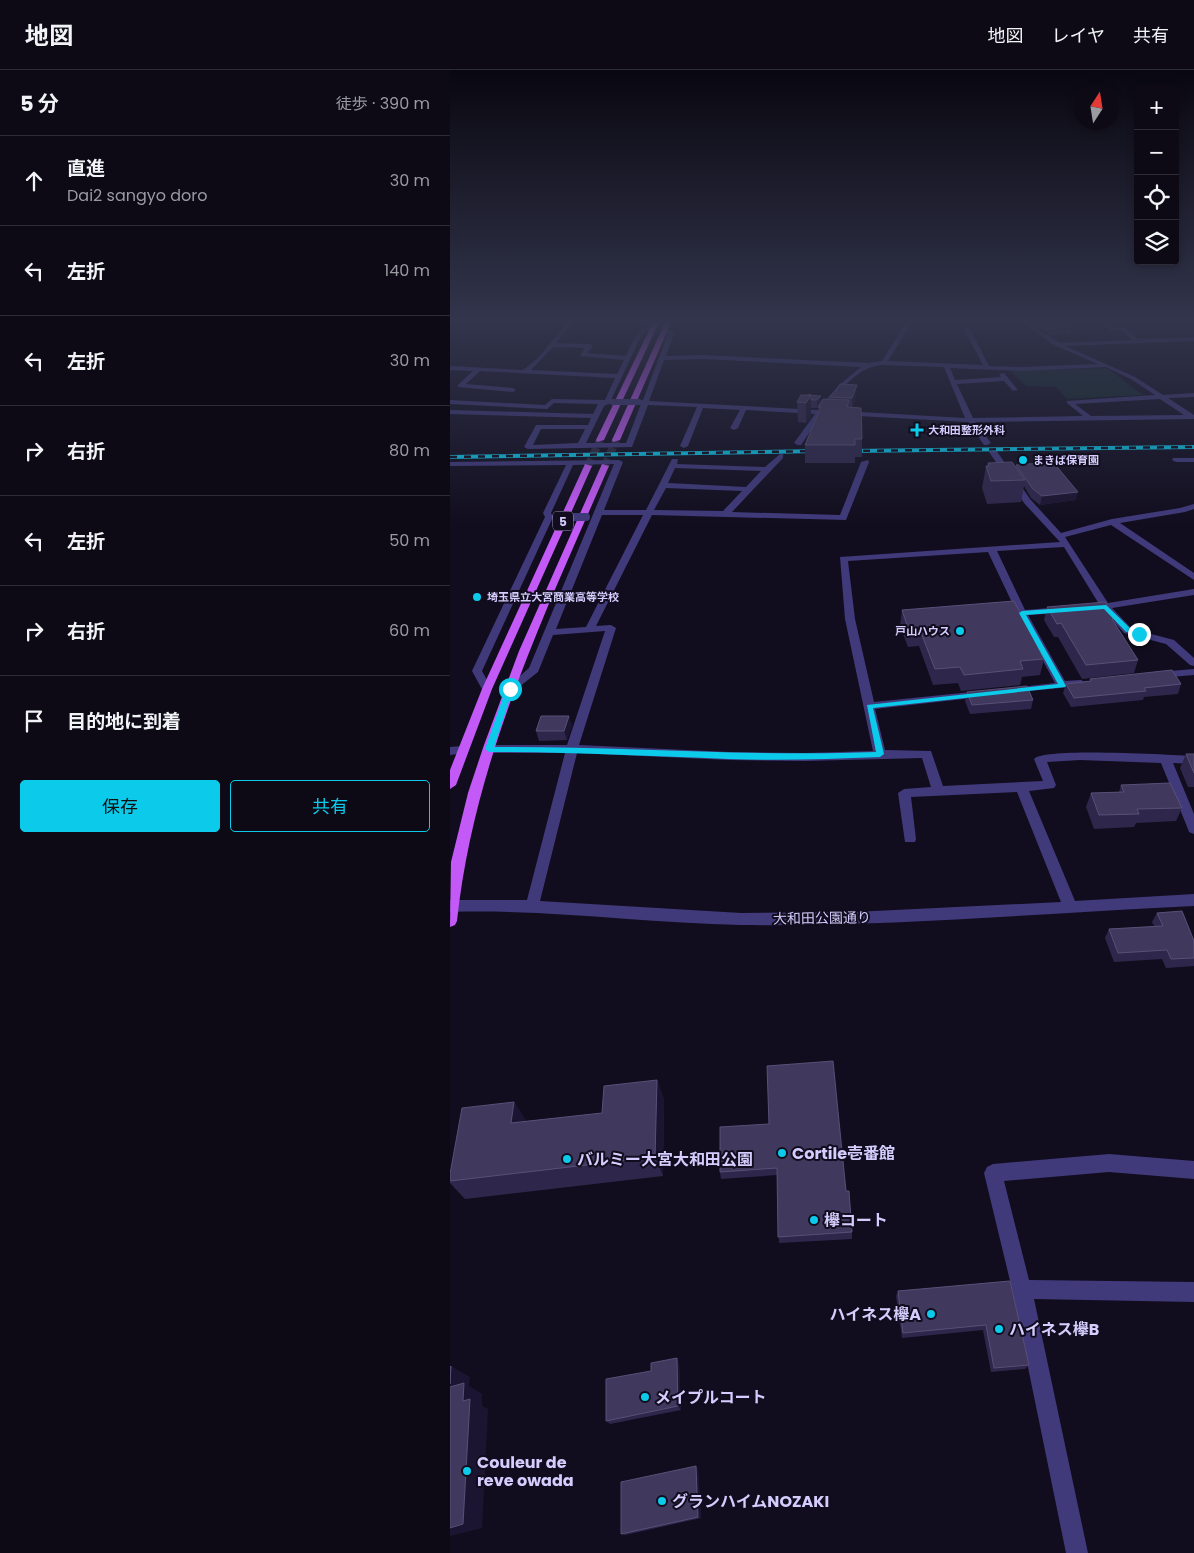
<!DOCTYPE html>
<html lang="ja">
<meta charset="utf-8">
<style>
:root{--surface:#0d0a16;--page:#1b1823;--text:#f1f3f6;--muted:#9a9aa1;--line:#2d2b35;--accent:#0bcaea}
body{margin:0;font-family:Poppins,"Noto Sans JP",sans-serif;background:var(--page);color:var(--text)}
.controls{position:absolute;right:15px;top:15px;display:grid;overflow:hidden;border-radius:5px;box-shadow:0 2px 8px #0003}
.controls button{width:45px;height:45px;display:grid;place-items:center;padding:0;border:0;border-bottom:1px solid var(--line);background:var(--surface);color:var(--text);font:25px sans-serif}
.compass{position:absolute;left:624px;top:15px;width:45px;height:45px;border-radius:50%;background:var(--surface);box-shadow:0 2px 8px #0003;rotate:12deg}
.stop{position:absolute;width:15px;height:15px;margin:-11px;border:4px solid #0bcaea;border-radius:50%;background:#fff}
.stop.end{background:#0bcaea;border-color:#fff;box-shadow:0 1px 5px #0008}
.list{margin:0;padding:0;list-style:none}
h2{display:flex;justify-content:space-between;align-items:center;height:65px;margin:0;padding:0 20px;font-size:21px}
h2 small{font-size:16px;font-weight:400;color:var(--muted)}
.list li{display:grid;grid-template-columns:32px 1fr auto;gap:15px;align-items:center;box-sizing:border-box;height:90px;padding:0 20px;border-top:1px solid var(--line)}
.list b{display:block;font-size:19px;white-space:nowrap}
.list p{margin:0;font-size:16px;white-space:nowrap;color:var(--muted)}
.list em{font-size:16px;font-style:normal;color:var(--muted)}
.actions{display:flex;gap:10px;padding:15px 20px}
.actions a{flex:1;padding:11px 0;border:1px solid var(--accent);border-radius:5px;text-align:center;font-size:18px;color:var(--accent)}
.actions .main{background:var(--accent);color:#111}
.icon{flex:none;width:28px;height:28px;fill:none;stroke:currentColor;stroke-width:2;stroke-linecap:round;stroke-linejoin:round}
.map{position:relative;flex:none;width:744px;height:1483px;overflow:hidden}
header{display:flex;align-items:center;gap:30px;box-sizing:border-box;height:70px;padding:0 25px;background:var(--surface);border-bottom:1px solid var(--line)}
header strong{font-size:24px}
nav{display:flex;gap:28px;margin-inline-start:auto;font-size:18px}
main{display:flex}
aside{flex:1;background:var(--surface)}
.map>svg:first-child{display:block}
.green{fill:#112828}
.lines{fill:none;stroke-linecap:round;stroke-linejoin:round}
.major-tunnel{stroke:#2e2a3f;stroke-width:8;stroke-dasharray:8 4;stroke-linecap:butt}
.minor{fill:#403a7b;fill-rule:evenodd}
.major{fill:#c35af7;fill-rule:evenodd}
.rail-casing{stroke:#0bcaea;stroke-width:4}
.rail{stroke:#110d1e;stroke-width:2.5;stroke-dasharray:7;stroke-linecap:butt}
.minor-bridge-far1{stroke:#403a7b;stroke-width:6}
.minor-bridge{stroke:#403a7b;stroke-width:8}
.wall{fill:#2f274b}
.shaded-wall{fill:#1c1531}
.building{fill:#41385e;stroke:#585077}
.route{fill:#0bcaea}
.poi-dot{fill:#0bcaea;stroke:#110d1e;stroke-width:2}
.labels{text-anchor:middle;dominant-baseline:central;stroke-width:4;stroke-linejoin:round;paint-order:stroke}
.far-poi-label{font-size:11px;font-weight:bold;fill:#d4cdfd;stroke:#110d1e;text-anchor:start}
.shield{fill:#110d1e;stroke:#9a93ba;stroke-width:1}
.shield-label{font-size:12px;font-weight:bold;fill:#d4cdfd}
.street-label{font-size:14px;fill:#d4cdfd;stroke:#110d1e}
.near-poi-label{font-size:16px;font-weight:bold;fill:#d4cdfd;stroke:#110d1e;text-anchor:start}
</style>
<header>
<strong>地図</strong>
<nav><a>地図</a><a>レイヤ</a><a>共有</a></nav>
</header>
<main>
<aside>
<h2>5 分<small>徒歩 · 390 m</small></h2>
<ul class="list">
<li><svg class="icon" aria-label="ahead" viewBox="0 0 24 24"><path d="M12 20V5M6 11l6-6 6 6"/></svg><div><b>直進</b><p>Dai2 sangyo doro</p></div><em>30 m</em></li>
<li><svg class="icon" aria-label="left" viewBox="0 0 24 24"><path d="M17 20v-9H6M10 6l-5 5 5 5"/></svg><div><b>左折</b></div><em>140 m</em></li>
<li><svg class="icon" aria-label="left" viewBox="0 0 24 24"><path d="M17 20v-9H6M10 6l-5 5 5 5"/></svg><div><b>左折</b></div><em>30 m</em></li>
<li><svg class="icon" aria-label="right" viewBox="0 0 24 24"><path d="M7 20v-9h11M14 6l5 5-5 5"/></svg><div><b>右折</b></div><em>80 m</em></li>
<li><svg class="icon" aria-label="left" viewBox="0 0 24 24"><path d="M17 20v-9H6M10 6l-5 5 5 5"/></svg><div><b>左折</b></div><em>50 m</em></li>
<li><svg class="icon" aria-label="right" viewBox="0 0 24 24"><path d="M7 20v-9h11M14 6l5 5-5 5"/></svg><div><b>右折</b></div><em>60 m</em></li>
<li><svg class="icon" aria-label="arrive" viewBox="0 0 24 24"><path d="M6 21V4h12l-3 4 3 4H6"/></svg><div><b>目的地に到着</b></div></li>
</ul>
<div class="actions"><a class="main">保存</a><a>共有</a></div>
</aside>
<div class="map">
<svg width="744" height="1483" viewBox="0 0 744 1483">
<rect width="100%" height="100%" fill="#110d1e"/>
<g class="green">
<path d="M 361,251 L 457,251 L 451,259 L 355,260 Z"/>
<path d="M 657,298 L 693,325 L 617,329 L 606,317 L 576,316 L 561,301 Z"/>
</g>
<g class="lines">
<g class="major-tunnel">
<path d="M 138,396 L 150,370"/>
<path d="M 155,396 L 166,370"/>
</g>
<g class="minor">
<path d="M 8,248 L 16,248 L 0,254 L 0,250 Z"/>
<path d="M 23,248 L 207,252 L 205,255 L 124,252 L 106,273 L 140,274 L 143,276 L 137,283 L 176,286 C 181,275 190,250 206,257 L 192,264 L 161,330 L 163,332 L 154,336 L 136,373 L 176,373 L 191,334 L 186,332 L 193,330 L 218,264 L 212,257 L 215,255 L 224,264 L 216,286 L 252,285 L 418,293 L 432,291 L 459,248 L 465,248 L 438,291 L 533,295 L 514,259 L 517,257 L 520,259 L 539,296 L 572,297 L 648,294 L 604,275 L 566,248 L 572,248 L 609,273 L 682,270 L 672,261 L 660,260 L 643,248 L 649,248 L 663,257 L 675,258 L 688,269 L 744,267 L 744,271 L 615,276 L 685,307 L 713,325 L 744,323 L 744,327 L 718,328 L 744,345 L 744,349 L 525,352 L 541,373 L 537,375 L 534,375 L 518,352 L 372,344 L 351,375 L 348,375 L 344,373 L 365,344 L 296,340 L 288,358 L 284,360 L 280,358 L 290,340 L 253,338 L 238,376 L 234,378 L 230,376 L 247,337 L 198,335 L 182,377 L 78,379 L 74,377 L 86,355 L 138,355 L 141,348 L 0,344 L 0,340 L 143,344 L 148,334 L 104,333 L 97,339 L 0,334 L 0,330 L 95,335 L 102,329 L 155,330 L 165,308 L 30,301 L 16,314 L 63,318 L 66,320 L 63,322 L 8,317 L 8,315 L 23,301 L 0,300 L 0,296 L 73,300 L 88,288 L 118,252 L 26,250 ZM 103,277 L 135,278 L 130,286 L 174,290 L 167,304 L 81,300 ZM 252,289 L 411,297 L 388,316 L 368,340 L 199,331 L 214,290 ZM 434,295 L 494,297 L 515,348 L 375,340 C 390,321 408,295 434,295 ZM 656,297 L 681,309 L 705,325 L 617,331 L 617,333 L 633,346 L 523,348 L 507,314 L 554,311 L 563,321 L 568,320 L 554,303 L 549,304 L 551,307 L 505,310 L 500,298 L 572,301 ZM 710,329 L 734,345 L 641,346 L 625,334 ZM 91,359 L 135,359 L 128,373 L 83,375 Z"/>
<path d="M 540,380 L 546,380 L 580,429 L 611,463 L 662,449 L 730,438 L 744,434 L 744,439 L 735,442 L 670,453 L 744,503 L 744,510 L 661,455 L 615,467 L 658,533 L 744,519 L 744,525 L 662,538 L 682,559 L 724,570 L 744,588 L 744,596 L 740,595 L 716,574 L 674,563 L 653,539 L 647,539 L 645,537 L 649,534 L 614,477 L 547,481 L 575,540 L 613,537 L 618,540 L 613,543 L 578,545 L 615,611 L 631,610 L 636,613 L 631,616 L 557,623 L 556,621 L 557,619 L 561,618 L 605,613 L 567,543 L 538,482 L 398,491 L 405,549 L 424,632 L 531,621 L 536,624 L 531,627 L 425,639 L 435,680 L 481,681 L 493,716 L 593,711 L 584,689 C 593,677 722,685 744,686 L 744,694 L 723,693 L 744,744 L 744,764 L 739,762 L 738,759 L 711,693 L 630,690 L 597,692 L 606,715 L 604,718 L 579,721 L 625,831 L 744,824 L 744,836 C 593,843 442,857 291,855 C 193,853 97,839 0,842 L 0,830 L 77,830 L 115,683 L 39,683 L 33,679 L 39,675 L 117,675 L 155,561 L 103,565 L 88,602 L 64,621 L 56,621 L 55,619 L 79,598 L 164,394 L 123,395 L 101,443 L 103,447 L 32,601 L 42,619 L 37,622 L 33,621 L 22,601 L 95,447 L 93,443 L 116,395 L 0,396 L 0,392 L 169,390 L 173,392 L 154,440 L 196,440 L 222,389 L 228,389 L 227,394 L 315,397 L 330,384 L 333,384 L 333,388 L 282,442 L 390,445 L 411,392 L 418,390 L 419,392 L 396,450 L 202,445 L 146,556 L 161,555 L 166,558 L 129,675 L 279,682 L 355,683 L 423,681 L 395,549 L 390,487 L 610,472 L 574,433 L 539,382 ZM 225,398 L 311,401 L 296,417 L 218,413 ZM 216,418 L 292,421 L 273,441 L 204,440 ZM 152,445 L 193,445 L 136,557 L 106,559 ZM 127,683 L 279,690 L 355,691 L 472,688 L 481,717 L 454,719 L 448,723 L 455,772 L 465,772 L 466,769 L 461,727 L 567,722 L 611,832 L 404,842 L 291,843 L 90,831 Z"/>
<path d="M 723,388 L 744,388 L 744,392 L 726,392 L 722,390 Z"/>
<path d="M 744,599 L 744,605 L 708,608 L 703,605 L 708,602 Z"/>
<path d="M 12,676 L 16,677 L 18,680 L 16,683 L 0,685 L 0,677 Z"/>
<path d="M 659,1084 L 744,1091 L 744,1109 L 659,1102 L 554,1111 L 579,1210 L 744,1212 L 744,1232 L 584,1229 L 638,1483 L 616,1483 L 562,1219 L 534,1103 L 537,1097 L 543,1094 Z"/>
</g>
<g class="major">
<path d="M 205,248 L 211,248 L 154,370 L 147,372 L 146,370 Z"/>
<path d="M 217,248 L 223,248 L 170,370 L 163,372 L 162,370 Z"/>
<path d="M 135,394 L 142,396 L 42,619 L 6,715 L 0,719 L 0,700 L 32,619 Z"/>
<path d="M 152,394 L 159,396 C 95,543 24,690 7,851 L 5,855 L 0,857 L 1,792 L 18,723 L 34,675 L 69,581 Z"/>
</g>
<defs>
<g id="rail">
<path d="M 399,381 L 744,377"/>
<path d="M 0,387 L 369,381"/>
</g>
</defs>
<use href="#rail" class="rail-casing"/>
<use href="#rail" class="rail"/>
<g class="minor-bridge-far1">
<path d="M 162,332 L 175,332"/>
<path d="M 176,332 L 189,332"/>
</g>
<path class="minor-bridge" d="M 106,447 L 136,447"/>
</g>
<g class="wall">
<path d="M 574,248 L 611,248 L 622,257 L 620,264 L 600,265 Z"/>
<path d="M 371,326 L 371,332 L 379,329 L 379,327 L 406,326 L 402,338 L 412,369 L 412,387 L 405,387 L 405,393 L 355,393 L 355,375 L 368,345 L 368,338 L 361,338 L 361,346 L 356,353 L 348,352 L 347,332 Z"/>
<path d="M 538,393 L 566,397 L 566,395 L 626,430 L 590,435 L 581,428 L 574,416 L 571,432 L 537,434 L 532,418 L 536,396 L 537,396 Z"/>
<path d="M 597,537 L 666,549 L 664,553 L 688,590 L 684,603 L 632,609 L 608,567 L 604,567 L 594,550 Z"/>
<path d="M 452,540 L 594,589 L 590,605 L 572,607 L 570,615 L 511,621 L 508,613 L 483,615 L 469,576 L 458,577 L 450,556 Z"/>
<path d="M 640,609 L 731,614 L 728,624 L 694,627 L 693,630 L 621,637 L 613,623 L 616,614 L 640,611 Z"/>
<path d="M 517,622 L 583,630 L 581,639 L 520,644 L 515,631 Z"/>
<path d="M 122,655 L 117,670 L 89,671 L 86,661 Z"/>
<path d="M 736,684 L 744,684 L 744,717 L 738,717 L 730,698 Z"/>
<path d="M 671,715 L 732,738 L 726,751 L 686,753 L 684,757 L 644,759 L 636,737 L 641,723 L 669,722 Z"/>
<path d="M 707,843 L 744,871 L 744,896 L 716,898 L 712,889 L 664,892 L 655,868 L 659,859 L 704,856 L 702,852 Z"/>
<path d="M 207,1010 L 214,1030 L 213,1106 L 15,1129 L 0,1113 L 0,1104 L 64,1032 L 76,1051 L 152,1043 Z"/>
<path d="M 270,1057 L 396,1121 L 402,1162 L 402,1169 L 329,1173 L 327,1105 L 271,1109 L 270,1102 Z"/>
<path d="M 560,1211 L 579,1295 L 575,1299 L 541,1302 L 533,1260 L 452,1268 L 446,1226 L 448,1221 Z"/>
<path d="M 229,1292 L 231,1340 L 160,1354 L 156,1351 L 201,1301 Z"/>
<path d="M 246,1396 L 248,1399 L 251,1448 L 175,1465 L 171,1464 Z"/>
</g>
<g class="shaded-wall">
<path d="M 407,315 L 406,326 L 402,340 L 402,328 Z"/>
<path d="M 361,325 L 361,346 L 356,353 L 356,333 Z"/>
<path d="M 371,326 L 371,334 L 367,338 L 367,330 Z"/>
<path d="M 628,422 L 626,430 L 590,435 L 592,426 Z"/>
<path d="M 119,646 L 122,655 L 117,670 L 114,661 Z"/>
<path d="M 207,1010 L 214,1030 L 213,1106 L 205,1087 Z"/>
<path d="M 64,1032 L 77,1052 L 61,1053 Z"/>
<path d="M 227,1288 L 229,1292 L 231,1340 L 228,1336 Z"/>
<path d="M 1,1296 L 20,1307 L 19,1316 L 32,1324 L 32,1336 L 38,1339 L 32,1458 L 0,1466 L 0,1458 L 13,1331 L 0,1317 Z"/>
<path d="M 246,1396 L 248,1399 L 251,1448 L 248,1447 Z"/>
</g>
<g class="building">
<path d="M 586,248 L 611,248 L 622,257 L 601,258 Z"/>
<path d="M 390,314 L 407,315 L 402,328 L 379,327 L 386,321 Z"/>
<path d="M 351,325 L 361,325 L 356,333 L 347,332 Z"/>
<path d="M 358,325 L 371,326 L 367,330 L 361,330 L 361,325 Z"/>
<path d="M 373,329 L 399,330 L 397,337 L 411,338 L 412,369 L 405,369 L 405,375 L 355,375 L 371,337 L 368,337 Z"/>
<path d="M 562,392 L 575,410 L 541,411 L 536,396 L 539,396 L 538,393 Z"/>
<path d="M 603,392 L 628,422 L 592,426 L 583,419 L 566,395 Z"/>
<path d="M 564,531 L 594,589 L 570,591 L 573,599 L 514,605 L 510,597 L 485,599 L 470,560 L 459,561 L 452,540 Z"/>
<path d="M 655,532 L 666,549 L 662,549 L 688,590 L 636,595 L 611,553 L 607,554 L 597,537 Z"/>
<path d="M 722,600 L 731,614 L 694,618 L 696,621 L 624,628 L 616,614 L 641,611 L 640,609 Z"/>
<path d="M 577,616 L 583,630 L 522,635 L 517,622 Z"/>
<path d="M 91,646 L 119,646 L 114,661 L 86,661 Z"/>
<path d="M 736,684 L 744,684 L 744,703 Z"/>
<path d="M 720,713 L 732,738 L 687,739 L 689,744 L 649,745 L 641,723 L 674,722 L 671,715 Z"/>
<path d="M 732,841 L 744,871 L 744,888 L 721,889 L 717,880 L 668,883 L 659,859 L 713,856 L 707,843 Z"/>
<path d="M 383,991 L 396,1121 L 399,1121 L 402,1162 L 328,1167 L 327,1098 L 270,1102 L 270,1057 L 319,1054 L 317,996 Z"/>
<path d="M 207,1010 L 205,1087 L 0,1111 L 0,1104 L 12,1038 L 64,1032 L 61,1053 L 152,1043 L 154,1016 Z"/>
<path d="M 560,1211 L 579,1295 L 544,1298 L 536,1255 L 453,1263 L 448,1221 Z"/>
<path d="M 227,1288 L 228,1336 L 156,1351 L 156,1309 L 201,1301 L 201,1293 Z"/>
<path d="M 1,1296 L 0,1314 L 0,1297 Z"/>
<path d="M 14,1313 L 13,1331 L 20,1329 L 13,1454 L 0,1458 L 0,1317 Z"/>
<path d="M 246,1396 L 248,1447 L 171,1464 L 171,1412 Z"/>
</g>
<linearGradient id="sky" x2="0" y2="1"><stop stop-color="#090710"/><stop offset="0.55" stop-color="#32354c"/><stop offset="1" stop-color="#32354c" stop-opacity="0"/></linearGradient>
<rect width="744" height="455" fill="url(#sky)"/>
<path class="route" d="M 656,535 L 681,559 L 691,563 L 691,565 L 676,562 L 654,539 L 576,545 L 616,616 L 615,617 L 423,638 L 434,684 L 430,687 C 379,689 329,691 278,689 C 198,686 119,682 39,682 L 35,679 L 56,619 L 60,616 L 63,619 L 44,677 C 171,676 298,687 426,682 L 417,635 L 608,614 L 569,543 L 572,541 Z"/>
<g class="poi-dot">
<path d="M464.5 352.5h5v5h5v5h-5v5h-5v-5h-5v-5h5z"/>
<circle cx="573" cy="390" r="5"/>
<circle cx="27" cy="527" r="5"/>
<circle cx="510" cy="561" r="5"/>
<circle cx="332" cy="1083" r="5"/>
<circle cx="117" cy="1089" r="5"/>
<circle cx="364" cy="1150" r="5"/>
<circle cx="481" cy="1244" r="5"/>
<circle cx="549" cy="1259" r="5"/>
<circle cx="195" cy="1327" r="5"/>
<circle cx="17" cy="1401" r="5"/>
<circle cx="212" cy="1431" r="5"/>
</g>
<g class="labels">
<g class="far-poi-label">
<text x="478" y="360">大和田整形外科</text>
<text x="583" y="390">まきば保育園</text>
<text x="37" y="527">埼玉県立大宮商業高等学校</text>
<text x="500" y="561" text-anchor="end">戸山ハウス</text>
</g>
<rect class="shield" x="103" y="441.5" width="20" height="19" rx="4"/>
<g class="shield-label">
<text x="113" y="451">5</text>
</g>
<g class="street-label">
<text transform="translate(372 848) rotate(-1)">大和田公園通り</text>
</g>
<g class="near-poi-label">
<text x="342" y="1083">Cortile壱番館</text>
<text x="127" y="1089">バルミー大宮大和田公園</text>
<text x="374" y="1150">欅コート</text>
<text x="471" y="1244" text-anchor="end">ハイネス欅A</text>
<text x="559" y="1259">ハイネス欅B</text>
<text x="205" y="1327">メイプルコート</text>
<text x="27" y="1392">Couleur de<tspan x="27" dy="18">reve owada</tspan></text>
<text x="222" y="1431">グランハイムNOZAKI</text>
</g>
</g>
</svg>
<div class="controls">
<button>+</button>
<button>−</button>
<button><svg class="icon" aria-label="locate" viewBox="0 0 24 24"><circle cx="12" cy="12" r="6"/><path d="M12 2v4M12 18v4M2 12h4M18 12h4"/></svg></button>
<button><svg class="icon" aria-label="layers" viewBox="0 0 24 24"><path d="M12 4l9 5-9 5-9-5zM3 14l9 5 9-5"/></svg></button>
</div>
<svg class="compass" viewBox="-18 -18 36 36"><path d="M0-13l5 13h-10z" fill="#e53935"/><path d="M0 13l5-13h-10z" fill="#9a9aa1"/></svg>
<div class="stop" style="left:60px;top:619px"></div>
<div class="stop end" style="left:689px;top:564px"></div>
</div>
</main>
